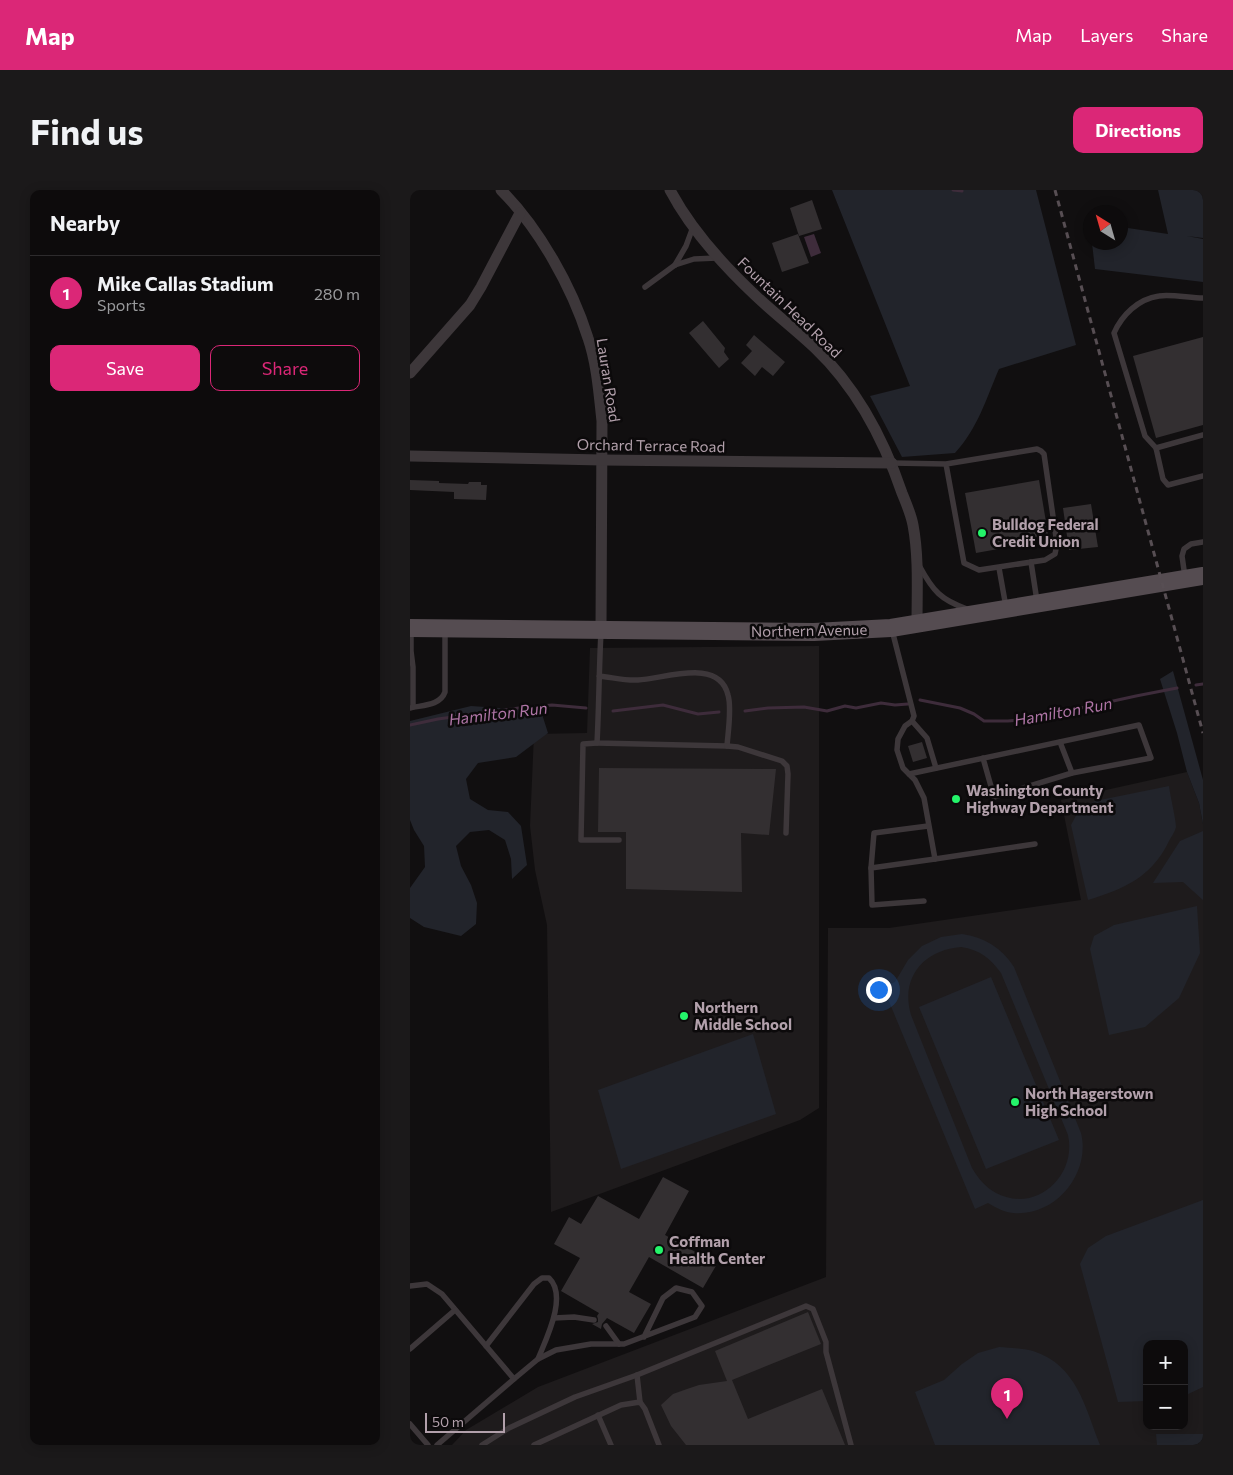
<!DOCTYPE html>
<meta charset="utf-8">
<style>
:root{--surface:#0d0b0c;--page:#1b191a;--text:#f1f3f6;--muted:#9a9b9d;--line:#2d2b2d;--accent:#db2777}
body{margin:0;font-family:Commissioner,sans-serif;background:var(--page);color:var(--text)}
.controls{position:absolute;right:15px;bottom:15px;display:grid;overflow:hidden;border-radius:10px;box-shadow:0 2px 12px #0003}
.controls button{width:45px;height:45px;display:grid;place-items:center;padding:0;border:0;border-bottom:1px solid var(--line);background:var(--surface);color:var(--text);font:25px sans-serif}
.compass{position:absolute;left:673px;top:15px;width:45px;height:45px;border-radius:50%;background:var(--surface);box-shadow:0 2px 12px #0003;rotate:323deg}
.scale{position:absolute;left:15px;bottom:12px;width:80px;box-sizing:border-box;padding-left:5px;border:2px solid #b2a0ab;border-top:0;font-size:14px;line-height:18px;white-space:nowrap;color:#b2a0ab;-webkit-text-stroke:4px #0c0a0b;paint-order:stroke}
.you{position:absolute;left:468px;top:799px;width:18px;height:18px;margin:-12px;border:4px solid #fff;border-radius:50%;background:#1a73e8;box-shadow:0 0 0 8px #1a73e833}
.badge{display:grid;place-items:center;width:32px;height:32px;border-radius:50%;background:var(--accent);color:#fff;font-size:16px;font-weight:700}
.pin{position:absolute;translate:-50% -41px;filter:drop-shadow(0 1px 2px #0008)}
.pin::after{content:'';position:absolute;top:26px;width:18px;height:15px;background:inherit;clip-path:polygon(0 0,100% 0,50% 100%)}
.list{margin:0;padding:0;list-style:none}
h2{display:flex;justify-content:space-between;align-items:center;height:65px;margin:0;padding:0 20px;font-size:21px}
h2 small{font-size:16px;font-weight:400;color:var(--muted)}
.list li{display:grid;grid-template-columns:32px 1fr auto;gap:15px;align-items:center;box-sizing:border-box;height:75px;padding:0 20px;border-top:1px solid var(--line)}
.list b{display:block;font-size:19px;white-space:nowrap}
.list p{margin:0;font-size:16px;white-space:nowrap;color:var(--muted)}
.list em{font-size:16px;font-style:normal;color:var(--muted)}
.actions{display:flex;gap:10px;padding:15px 20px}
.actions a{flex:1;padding:11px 0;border:1px solid var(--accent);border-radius:10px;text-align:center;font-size:18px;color:var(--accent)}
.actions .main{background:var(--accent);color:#fff}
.map{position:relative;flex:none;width:793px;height:1255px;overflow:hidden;border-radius:10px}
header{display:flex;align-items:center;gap:30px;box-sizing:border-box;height:70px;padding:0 25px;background:var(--accent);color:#fff}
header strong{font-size:24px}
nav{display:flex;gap:28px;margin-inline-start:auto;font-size:18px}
.intro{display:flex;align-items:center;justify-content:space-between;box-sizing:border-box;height:120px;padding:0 30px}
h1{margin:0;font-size:35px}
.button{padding:12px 22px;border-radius:10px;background:var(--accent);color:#fff;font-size:18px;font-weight:700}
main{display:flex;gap:30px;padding:0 30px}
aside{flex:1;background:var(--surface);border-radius:10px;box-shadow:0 2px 12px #0003}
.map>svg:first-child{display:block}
.built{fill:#1e1b1c;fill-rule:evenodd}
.green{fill:#22242b;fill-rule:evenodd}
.water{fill:#3e2c3b}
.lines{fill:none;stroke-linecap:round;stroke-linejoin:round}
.stream{stroke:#3e2c3b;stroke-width:3}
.building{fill:#332f31}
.lane{stroke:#3d373a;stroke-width:5.5}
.street{stroke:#3d373a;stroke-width:11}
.primary{stroke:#554c51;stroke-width:18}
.rail{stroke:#574e53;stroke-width:3;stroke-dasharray:6 5;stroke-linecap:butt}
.poi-dot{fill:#24f46a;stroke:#0c0a0b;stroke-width:2}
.labels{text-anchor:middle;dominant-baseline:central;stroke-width:5;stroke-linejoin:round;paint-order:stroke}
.street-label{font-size:15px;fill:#b2a0ab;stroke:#0c0a0b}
.poi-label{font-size:15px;font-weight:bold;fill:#b2a0ab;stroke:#0c0a0b;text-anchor:start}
.water-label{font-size:16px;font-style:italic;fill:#af75a6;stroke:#0c0a0b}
</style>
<header>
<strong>Map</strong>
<nav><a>Map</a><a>Layers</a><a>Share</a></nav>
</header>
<div class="intro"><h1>Find us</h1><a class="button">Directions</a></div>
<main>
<aside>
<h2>Nearby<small></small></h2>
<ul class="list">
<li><span class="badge">1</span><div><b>Mike Callas Stadium</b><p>Sports</p></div><em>280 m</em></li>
</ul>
<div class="actions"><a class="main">Save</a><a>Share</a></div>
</aside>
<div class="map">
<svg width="793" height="1255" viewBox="0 0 793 1255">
<rect width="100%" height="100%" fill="#110f10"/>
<g class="built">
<path d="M 409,456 L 409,918 L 390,930 L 141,1022 L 137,735 L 125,680 L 120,636 L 124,544 L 177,543 L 180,458 Z"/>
<path d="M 777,582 L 789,613 L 793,634 L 793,1255 L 42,1255 L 56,1240 L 128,1197 L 416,1087 L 418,738 L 479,738 L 671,710 L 651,610 ZM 737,1154 L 774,1154 L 774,1236 L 737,1236 Z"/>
</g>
<g class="green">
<path d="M 422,0 L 626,0 L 666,155 L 589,179 C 576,209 568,238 545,263 L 492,267 L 460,206 L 500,196 Z"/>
<path d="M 748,0 L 793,0 L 793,48 L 777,46 L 793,49 L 793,92 L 685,79 L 682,53 L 710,52 L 711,37 L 758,44 Z"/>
<path d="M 763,481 L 793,590 L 793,634 L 789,613 L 777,582 L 767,543 L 750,489 Z"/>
<path d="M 61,516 L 131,521 L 138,543 L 106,567 L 68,573 L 56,589 L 60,609 L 78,620 L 98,622 L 111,636 L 117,675 L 102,689 L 101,669 L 95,650 L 79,640 L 60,642 L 46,656 L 51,676 L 61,695 L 67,713 L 66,734 L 51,746 L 14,737 L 0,728 L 0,698 L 15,677 L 14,656 L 4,640 L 0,630 L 0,531 Z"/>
<path d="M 759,596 C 760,605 766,629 766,637 C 765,642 761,647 759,651 C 742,687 714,699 678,710 L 661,635 L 669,620 L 685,611 Z"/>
<path d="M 793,641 L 793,710 L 773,692 L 743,693 L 770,651 Z"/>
<path d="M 787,716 L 790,763 L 769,808 L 735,837 L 699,845 L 680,759 L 684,746 L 704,735 Z"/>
<path d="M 552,744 C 574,747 592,758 604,777 L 671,943 C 681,983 646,1027 603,1023 C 594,1022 586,1018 578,1013 L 565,1019 L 473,797 L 485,792 L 498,770 L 512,756 L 531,747 ZM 551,757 C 570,760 580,768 591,783 L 658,945 C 667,986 626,1024 586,1003 C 575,997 568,988 562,978 L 501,825 C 490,787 514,760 551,757 Z"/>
<path d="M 581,787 L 649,950 L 576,979 L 509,817 Z"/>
<path d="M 343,844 L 366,924 L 211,979 L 188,900 Z"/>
<path d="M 793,1010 L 793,1197 L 774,1206 L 774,1154 L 737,1154 L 737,1211 L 708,1212 L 670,1074 L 678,1058 L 696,1046 Z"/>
<path d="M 589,1157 C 600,1158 613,1158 623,1161 C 667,1175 675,1217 690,1255 L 525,1255 L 505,1202 L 534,1190 L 552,1174 L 568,1163 Z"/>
<path d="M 746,1244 L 793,1244 L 793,1255 L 747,1255 Z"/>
</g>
<path class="water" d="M 404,44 L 411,63 L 401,67 L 394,47 Z"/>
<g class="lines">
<g class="stream">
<path d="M 543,0 L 552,1"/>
<path d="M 786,495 L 793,494"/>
<path d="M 510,510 L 550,518 L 564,524 L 574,531 L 598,531 L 621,529 L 726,506 L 767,498"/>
<path d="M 203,521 L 253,515 L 288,524 L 309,522"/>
<path d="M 335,521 L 358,518 L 394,517 L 417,521 L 435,516 L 446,518 L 471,513 L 485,515 L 498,514"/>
<path d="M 0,535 L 28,529 L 109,518 L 142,515 L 176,518"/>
</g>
</g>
<g class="building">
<path d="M 402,10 L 412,39 L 389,46 L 380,18 Z"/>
<path d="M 388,44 L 399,73 L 372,82 L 362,53 Z"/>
<path d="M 293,131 L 315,158 L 314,162 L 319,169 L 309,178 L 279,143 Z"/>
<path d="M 344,145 L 375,172 L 363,186 L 352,177 L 345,186 L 331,173 L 342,161 L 336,155 Z"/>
<path d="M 793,147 L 793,235 L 746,248 L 723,166 Z"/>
<path d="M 0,290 L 29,291 L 29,293 L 58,294 L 59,292 L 71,292 L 71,295 L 77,295 L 76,310 L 44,309 L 44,302 L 0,300 Z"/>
<path d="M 629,290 L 639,350 L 566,363 L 555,303 Z"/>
<path d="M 681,314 L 688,357 L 659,360 L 653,318 Z"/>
<path d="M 512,552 L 517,568 L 503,572 L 498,556 Z"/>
<path d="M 189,578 L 366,579 L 359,645 L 331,643 L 332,702 L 216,699 L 216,642 L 188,642 Z"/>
<path d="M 253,987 L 279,1001 L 255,1045 L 307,1074 L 293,1098 L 239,1067 L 219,1102 L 241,1114 L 224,1143 L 197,1128 L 192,1134 L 191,1139 L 182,1134 L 188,1132 L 188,1129 L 187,1126 L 189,1123 L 151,1101 L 170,1068 L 144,1054 L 159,1027 L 171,1034 L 188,1006 L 229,1029 Z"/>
<path d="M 398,1122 L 411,1154 L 322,1190 L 338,1229 L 412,1199 L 435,1255 L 276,1255 L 261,1236 L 251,1215 L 263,1204 L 277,1199 L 289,1195 L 317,1191 L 305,1161 Z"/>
</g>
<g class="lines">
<g class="lane">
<path d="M 265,75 L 276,56 L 283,37"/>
<path d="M 235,97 L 265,75 L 284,69 L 307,68"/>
<path d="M 793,108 C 780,108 761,104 749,106 C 728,109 712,125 704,143 L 735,246 L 746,258 L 793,245"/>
<path d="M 746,258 L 753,289 L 758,295 L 793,286"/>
<path d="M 482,273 L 536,274 L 627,259 L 631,261 L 634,264 L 647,354 L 645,364 L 635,370 L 569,380 L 554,373 L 536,274"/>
<path d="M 621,372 L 627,411"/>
<path d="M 510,377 C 523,401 531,410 557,419"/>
<path d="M 589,378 L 596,417"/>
<path d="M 775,387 L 772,366 L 774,359 L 781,354 L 793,352"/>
<path d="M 1,440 L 1,461 L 3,477 L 3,517"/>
<path d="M 482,440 L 504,526 L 502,531 L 495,536 L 488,549 L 487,560 L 493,578 L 505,590 L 514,608 L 525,669 L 625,654"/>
<path d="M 189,486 C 201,487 215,491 228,490 C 254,489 309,467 318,505 C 322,518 318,542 317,556 L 187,553 C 189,516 189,479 191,442"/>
<path d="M 0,518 C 12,515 30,516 35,502 L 35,440"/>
<path d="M 502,531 L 517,548 L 526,578"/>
<path d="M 650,552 L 662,583"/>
<path d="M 187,553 L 173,554 L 171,650 L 209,650"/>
<path d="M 317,556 L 328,557 L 372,571 L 377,576 L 378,584 L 376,643"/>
<path d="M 499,584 L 729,535 L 741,568 L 662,583 L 584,607 L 573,568"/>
<path d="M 461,678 L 464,643 L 518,636"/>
<path d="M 514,711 L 462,715 L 461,678 L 525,669"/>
<path d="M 0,1096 L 17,1094 L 32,1104 L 104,1189 L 128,1169 L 146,1160 L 181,1154 L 214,1154 L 285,1127 L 292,1116 L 282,1102 L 266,1098 L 253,1108 L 234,1147"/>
<path d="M 144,1128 L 164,1127 L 184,1130"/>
<path d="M 196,1136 L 209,1154"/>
<path d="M 76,1156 L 124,1094 L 132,1088 L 139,1088 C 158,1106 136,1149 128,1169"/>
<path d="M 0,1159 L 45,1120"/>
<path d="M 227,1185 L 230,1212"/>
<path d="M 188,1225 L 201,1255"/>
<path d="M 0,1234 L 18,1255"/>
<path d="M 27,1255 L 104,1189"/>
<path d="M 72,1255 L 99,1238 L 165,1207 L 227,1185 L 396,1116 L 403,1119 L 416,1152 L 416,1162 L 441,1255"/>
<path d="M 124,1255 L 211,1215 L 230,1212 L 235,1219 L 249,1255"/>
</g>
<g class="street">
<path d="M 91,0 C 129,38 162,97 178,148 C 187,174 189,204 192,231 L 191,440"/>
<path d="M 260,0 C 281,40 313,75 346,106 C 365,124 386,140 405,158 C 447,198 474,250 492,303 C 496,313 501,324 503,335 C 509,367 507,401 507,434"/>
<path d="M 0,183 L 60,115 L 71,97 L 110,23"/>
<path d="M 0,266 L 192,270 L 482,273"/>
</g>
<path class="primary" d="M 0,438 L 404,442 L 481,438 L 793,386"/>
<path class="rail" d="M 645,0 L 793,543"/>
</g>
<g class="poi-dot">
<circle cx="572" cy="343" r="5"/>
<circle cx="546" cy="609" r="5"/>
<circle cx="274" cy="826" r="5"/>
<circle cx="605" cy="912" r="5"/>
<circle cx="249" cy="1060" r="5"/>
</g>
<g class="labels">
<g class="street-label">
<text transform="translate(380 117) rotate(44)">Fountain Head Road</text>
<text transform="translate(199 190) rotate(81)">Lauran Road</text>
<text transform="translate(241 255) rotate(1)">Orchard Terrace Road</text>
<text transform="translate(399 440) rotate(-1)">Northern Avenue</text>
</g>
<g class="poi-label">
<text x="582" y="334">Bulldog Federal<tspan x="582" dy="17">Credit Union</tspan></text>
<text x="556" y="600">Washington County<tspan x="556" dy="17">Highway Department</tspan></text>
<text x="284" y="817">Northern<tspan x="284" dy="17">Middle School</tspan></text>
<text x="615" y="903">North Hagerstown<tspan x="615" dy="17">High School</tspan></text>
<text x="259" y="1051">Coffman<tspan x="259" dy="17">Health Center</tspan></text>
</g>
<g class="water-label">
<text transform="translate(653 521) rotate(-10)">Hamilton Run</text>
<text transform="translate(88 523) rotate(-7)">Hamilton Run</text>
</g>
</g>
</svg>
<div class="controls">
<button>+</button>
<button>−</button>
</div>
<svg class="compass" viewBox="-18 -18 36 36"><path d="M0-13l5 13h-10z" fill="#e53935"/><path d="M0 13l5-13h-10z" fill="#9a9b9d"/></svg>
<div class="scale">50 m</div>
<div class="you"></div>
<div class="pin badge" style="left:597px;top:1229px">1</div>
</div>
</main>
